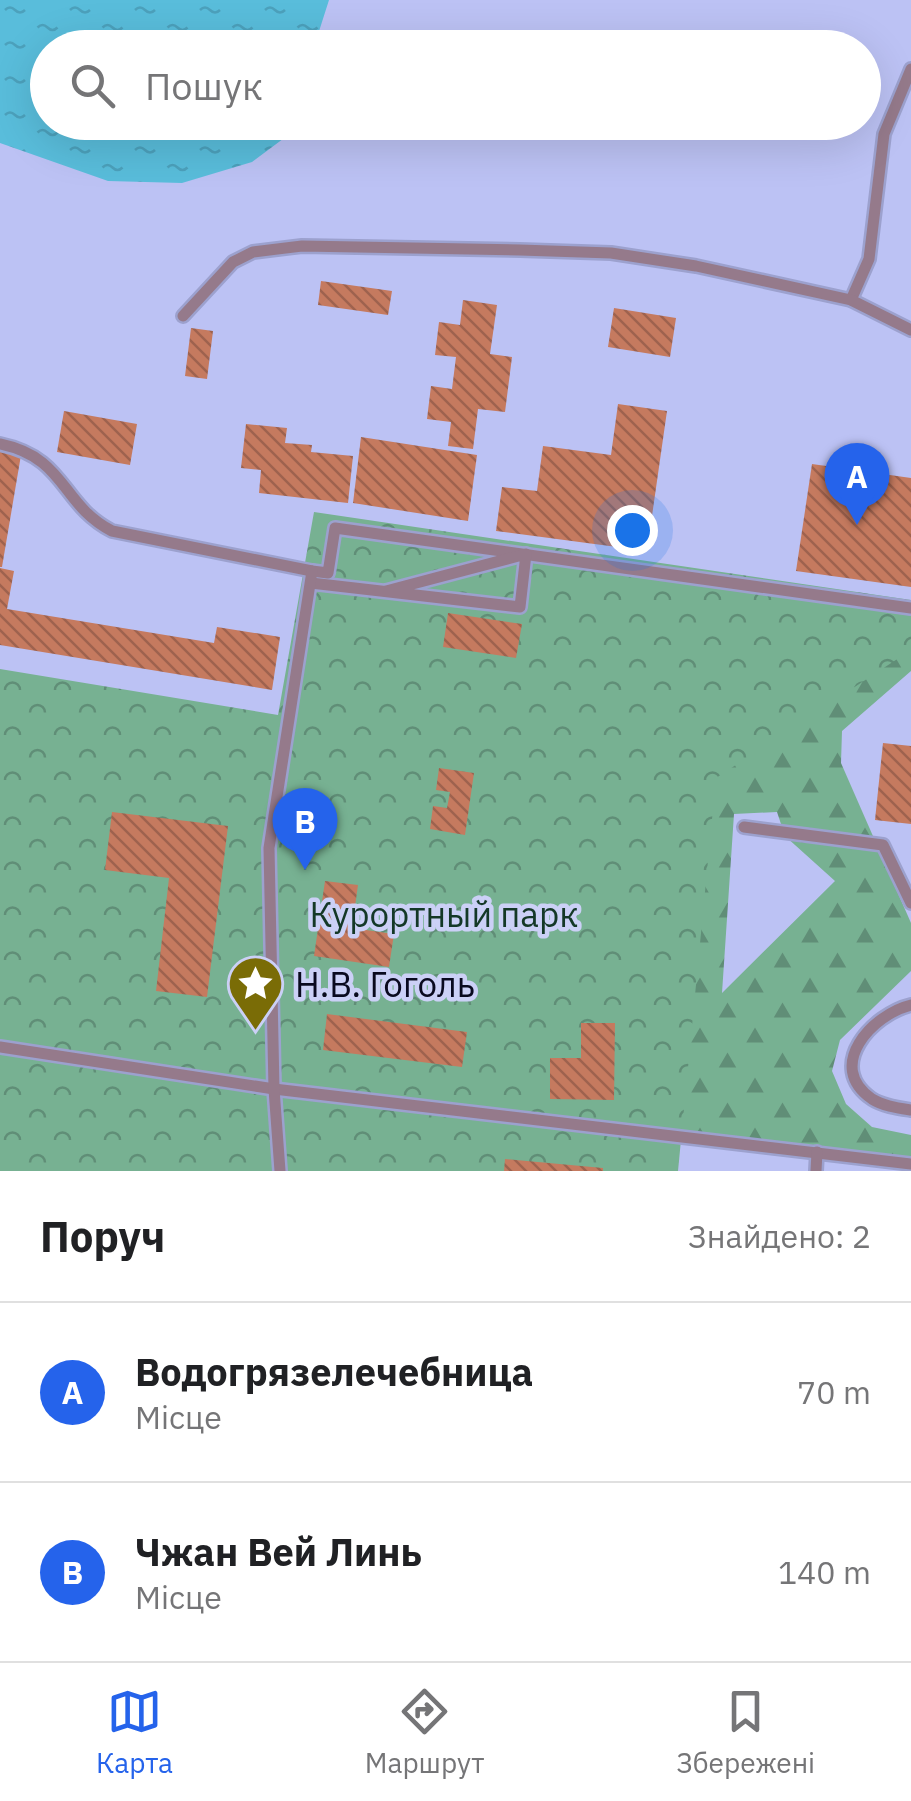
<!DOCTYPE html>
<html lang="uk">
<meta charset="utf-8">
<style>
:root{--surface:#fff;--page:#f6f6f6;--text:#202124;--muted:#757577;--line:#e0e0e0;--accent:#2563eb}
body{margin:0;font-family:"IBM Plex Sans",sans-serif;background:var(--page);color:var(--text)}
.you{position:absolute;left:632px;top:530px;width:35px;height:35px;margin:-25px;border:8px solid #fff;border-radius:50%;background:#1a73e8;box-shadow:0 0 0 15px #1a73e833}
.badge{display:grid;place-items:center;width:65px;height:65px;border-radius:50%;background:var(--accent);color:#fff;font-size:32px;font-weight:700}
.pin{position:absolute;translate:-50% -82px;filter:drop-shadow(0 2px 5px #0008)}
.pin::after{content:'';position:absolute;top:52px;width:35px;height:30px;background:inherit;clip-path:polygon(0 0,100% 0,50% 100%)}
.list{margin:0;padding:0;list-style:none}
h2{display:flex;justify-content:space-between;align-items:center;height:130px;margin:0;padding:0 40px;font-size:42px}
h2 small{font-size:32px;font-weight:400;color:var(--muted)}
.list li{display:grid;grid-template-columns:65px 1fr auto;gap:30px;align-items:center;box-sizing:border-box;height:180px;padding:0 40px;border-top:2px solid var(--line)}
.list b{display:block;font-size:38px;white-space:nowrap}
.list p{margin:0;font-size:32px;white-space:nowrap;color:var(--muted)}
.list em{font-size:32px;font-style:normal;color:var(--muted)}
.icon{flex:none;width:55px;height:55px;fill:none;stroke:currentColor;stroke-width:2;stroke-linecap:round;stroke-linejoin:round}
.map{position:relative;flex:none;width:911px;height:1171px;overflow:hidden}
.search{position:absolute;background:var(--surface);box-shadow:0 10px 40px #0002;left:30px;right:30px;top:30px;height:110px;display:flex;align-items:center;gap:25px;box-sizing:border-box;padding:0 35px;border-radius:55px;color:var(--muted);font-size:38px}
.sheet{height:490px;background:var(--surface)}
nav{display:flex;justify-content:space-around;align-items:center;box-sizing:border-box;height:140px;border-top:2px solid var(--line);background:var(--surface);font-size:28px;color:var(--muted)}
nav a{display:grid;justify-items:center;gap:5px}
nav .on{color:var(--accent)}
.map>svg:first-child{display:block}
.forest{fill:url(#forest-firs);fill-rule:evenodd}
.park{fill:url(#park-crowns)}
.water{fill:url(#water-ripples)}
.building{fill:url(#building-back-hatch)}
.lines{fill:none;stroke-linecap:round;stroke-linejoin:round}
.service-casing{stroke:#9ca1ce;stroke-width:16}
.service{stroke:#957a8b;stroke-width:11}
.labels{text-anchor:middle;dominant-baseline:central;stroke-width:9;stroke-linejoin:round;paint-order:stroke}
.park-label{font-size:35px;fill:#143827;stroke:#cbd0f6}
.poi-label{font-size:35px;fill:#09091f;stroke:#cbd0f6;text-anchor:start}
</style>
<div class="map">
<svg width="911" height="1171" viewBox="0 0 911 1171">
<defs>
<pattern id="forest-firs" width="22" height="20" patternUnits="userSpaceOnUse" patternTransform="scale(2.5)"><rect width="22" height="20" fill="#77b192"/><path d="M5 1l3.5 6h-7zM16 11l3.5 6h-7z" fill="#608e77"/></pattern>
<pattern id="park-crowns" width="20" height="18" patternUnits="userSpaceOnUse" patternTransform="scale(2.5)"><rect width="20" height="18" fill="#77b192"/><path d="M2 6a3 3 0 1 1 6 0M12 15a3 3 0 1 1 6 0" fill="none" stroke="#608e77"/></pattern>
<pattern id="water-ripples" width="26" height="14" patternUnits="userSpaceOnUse" patternTransform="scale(2.5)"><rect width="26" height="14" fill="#59bddb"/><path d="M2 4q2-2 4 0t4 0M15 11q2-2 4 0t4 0" fill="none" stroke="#4ca1bc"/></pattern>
<pattern id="building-back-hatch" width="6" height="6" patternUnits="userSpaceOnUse" patternTransform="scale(2.5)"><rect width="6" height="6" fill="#c57a5f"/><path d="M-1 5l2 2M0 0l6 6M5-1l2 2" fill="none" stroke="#9e624e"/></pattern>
</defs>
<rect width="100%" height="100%" fill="#bcc2f4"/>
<path class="forest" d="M 911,639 L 911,671 L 842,731 L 841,763 L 911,923 L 911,971 L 840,1040 L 832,1071 L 846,1104 L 872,1127 L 911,1135 L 911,1158 L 286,1082 ZM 777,812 L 785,836 L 835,881 L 722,993 L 734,814 Z"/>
<path class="park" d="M 314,512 L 911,600 L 911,650 L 716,778 L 678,1171 L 0,1171 L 0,669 L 278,715 Z"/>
<path class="water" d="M 0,0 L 329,0 L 314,47 L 48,48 L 48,122 L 296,123 L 295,130 L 252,162 L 182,183 L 108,181 L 0,143 Z"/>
<g class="building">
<path d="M 321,281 L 392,291 L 388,315 L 318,305 Z"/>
<path d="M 463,300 L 497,305 L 490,354 L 512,357 L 505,412 L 478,409 L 473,449 L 448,446 L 451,422 L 427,419 L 431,386 L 452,389 L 456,357 L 435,355 L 439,322 L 460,325 Z"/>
<path d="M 614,308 L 676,318 L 670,357 L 608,347 Z"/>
<path d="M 191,328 L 213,331 L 207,379 L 185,376 Z"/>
<path d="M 618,404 L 667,411 L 647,551 L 496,531 L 502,487 L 537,491 L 543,446 L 611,455 Z"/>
<path d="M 64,411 L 137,424 L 130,465 L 57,452 Z"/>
<path d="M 246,424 L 287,428 L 285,443 L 312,445 L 311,452 L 353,456 L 348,503 L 259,493 L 261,470 L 241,468 Z"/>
<path d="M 361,437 L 477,455 L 468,521 L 353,503 Z"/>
<path d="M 0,452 L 21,455 L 2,567 L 0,567 Z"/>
<path d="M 812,464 L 911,478 L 911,587 L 796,571 Z"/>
<path d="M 0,568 L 14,571 L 7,609 L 214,643 L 217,627 L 280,637 L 272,690 L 0,645 Z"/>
<path d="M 448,613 L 522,624 L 516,658 L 443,647 Z"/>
<path d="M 883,743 L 911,746 L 911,824 L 875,820 Z"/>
<path d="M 439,768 L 474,773 L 465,835 L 430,829 L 433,806 L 447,808 L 450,792 L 436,790 Z"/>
<path d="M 112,812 L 228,826 L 207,997 L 156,991 L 169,878 L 105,870 Z"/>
<path d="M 325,881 L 358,885 L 352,928 L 394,934 L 389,967 L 314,956 Z"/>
<path d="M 327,1014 L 467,1032 L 462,1067 L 323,1050 Z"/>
<path d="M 581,1023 L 615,1023 L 614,1100 L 550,1099 L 550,1058 L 581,1058 Z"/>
<path d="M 505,1159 L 603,1168 L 603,1171 L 504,1171 Z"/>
</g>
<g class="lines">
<defs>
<g id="service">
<path d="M 851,300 L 869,259 L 884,134 L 911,69"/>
<path d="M 183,316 L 233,262 L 253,252 L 302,246 L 520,250 L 611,253 L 696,266 L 851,300 L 911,330"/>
<path d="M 0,444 C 67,458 60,504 112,531 L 312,571 L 328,573 L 335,528 L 911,608"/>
<path d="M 311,583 L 520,607 L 526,554 L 386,591"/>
<path d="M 744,827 L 883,845 L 911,903"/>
<path d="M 911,1005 C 873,1014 824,1066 872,1099 C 883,1106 898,1108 911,1110"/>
<path d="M 0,1047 L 274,1089 L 911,1164"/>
<path d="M 280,1171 L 274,1089 L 269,848 L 312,571"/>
<path d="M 816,1171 L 817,1152"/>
</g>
</defs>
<use href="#service" class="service-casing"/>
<use href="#service" class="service"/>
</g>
<defs>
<symbol id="sight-pin" viewBox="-11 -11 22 30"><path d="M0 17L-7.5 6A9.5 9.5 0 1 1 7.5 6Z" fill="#7a6c06" stroke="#cbd0f6"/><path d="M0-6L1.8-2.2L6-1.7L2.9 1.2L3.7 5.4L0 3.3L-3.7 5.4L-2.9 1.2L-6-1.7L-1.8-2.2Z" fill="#fff"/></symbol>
</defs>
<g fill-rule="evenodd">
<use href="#sight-pin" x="224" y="952" width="63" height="86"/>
</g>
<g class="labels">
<g class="park-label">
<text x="444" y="914">Курортный парк</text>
</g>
<g class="poi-label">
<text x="295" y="984">Н.В. Гоголь</text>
</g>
</g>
</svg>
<div class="you"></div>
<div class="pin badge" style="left:857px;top:525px">A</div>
<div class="pin badge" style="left:305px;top:870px">B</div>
<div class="search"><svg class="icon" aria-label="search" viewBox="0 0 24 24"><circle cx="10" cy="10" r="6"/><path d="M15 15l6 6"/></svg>Пошук</div>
</div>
<section class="sheet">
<h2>Поруч<small>Знайдено: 2</small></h2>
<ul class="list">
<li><span class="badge">A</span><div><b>Водогрязелечебница</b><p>Місце</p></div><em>70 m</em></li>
<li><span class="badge">B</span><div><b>Чжан Вей Линь</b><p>Місце</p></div><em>140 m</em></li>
</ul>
</section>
<nav>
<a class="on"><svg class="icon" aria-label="map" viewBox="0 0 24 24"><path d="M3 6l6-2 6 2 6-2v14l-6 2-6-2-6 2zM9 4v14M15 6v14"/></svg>Карта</a>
<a><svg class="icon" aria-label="directions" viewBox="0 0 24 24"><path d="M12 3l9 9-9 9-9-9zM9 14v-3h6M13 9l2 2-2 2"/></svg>Маршрут</a>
<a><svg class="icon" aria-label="saved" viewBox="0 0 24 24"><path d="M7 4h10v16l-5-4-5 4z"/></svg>Збережені</a>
</nav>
